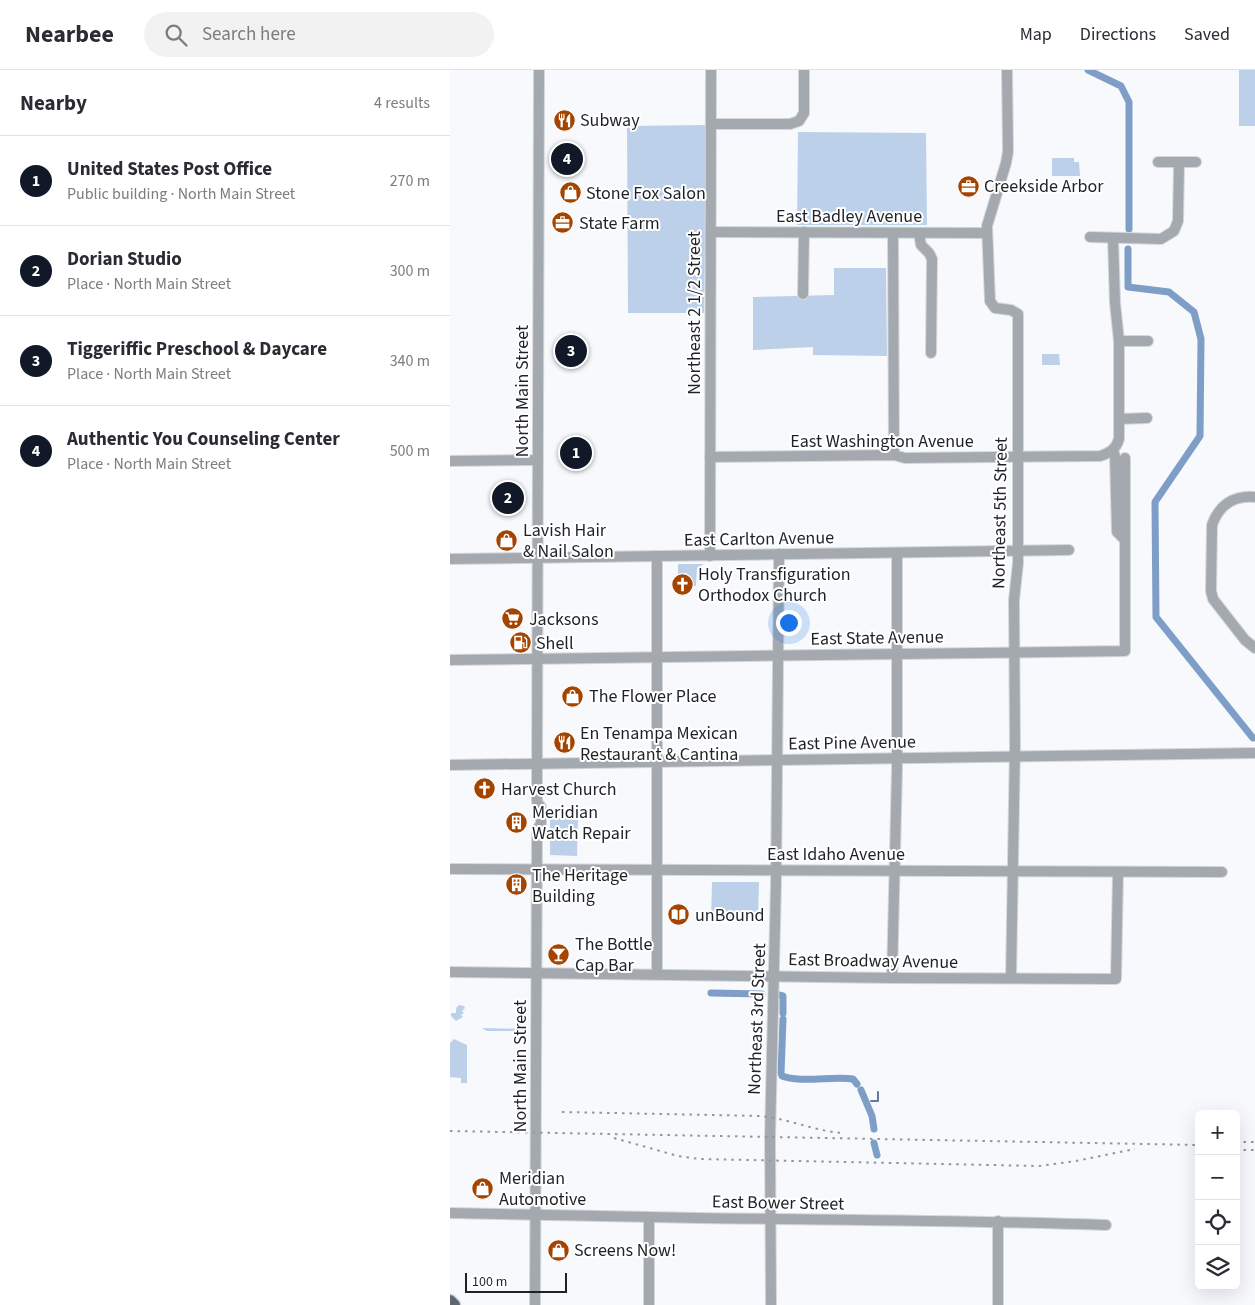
<!DOCTYPE html>
<meta charset="utf-8">
<style>
:root{--surface:#fff;--page:#f2f2f3;--text:#2b2b33;--muted:#7c7c81;--line:#e1e1e2;--accent:#111827}
body{margin:0;font-family:"Source Sans 3",sans-serif;background:var(--page);color:var(--text)}
.controls{position:absolute;right:15px;bottom:15px;display:grid;overflow:hidden;border-radius:8px;box-shadow:0 5px 20px #0002}
.controls button{width:45px;height:45px;display:grid;place-items:center;padding:0;border:0;border-bottom:1px solid var(--line);background:var(--surface);color:var(--text);font:25px sans-serif}
.scale{position:absolute;left:15px;bottom:12px;width:102px;box-sizing:border-box;padding-left:5px;border:2px solid #1e2227;border-top:0;font-size:14px;line-height:18px;white-space:nowrap;color:#1e2227;-webkit-text-stroke:4px #fff;paint-order:stroke}
.you{position:absolute;left:338px;top:552px;width:18px;height:18px;margin:-12px;border:4px solid #fff;border-radius:50%;background:#1a73e8;box-shadow:0 0 0 8px #1a73e833}
.badge{display:grid;place-items:center;width:32px;height:32px;border-radius:50%;background:var(--accent);color:#fff;font-size:16px;font-weight:700}
.pin{position:absolute;translate:-50% -50%;border:2px solid #fff;box-shadow:0 1px 5px #0006}
.list{margin:0;padding:0;list-style:none}
h2{display:flex;justify-content:space-between;align-items:center;height:65px;margin:0;padding:0 20px;font-size:21px}
h2 small{font-size:16px;font-weight:400;color:var(--muted)}
.list li{display:grid;grid-template-columns:32px 1fr auto;gap:15px;align-items:center;box-sizing:border-box;height:90px;padding:0 20px;border-top:1px solid var(--line)}
.list b{display:block;font-size:19px;white-space:nowrap}
.list p{margin:0;font-size:16px;white-space:nowrap;color:var(--muted)}
.list em{font-size:16px;font-style:normal;color:var(--muted)}
.icon{flex:none;width:28px;height:28px;fill:none;stroke:currentColor;stroke-width:2;stroke-linecap:round;stroke-linejoin:round}
.map{position:relative;flex:none;width:805px;height:1235px;overflow:hidden}
header{display:flex;align-items:center;gap:30px;box-sizing:border-box;height:70px;padding:0 25px;background:var(--surface);border-bottom:1px solid var(--line)}
header strong{font-size:24px}
nav{display:flex;gap:28px;margin-inline-start:auto;font-size:18px}
.search{width:350px;height:45px;background:var(--page);display:flex;align-items:center;gap:12px;box-sizing:border-box;padding:0 18px;border-radius:28px;color:var(--muted);font-size:19px}
main{display:flex}
aside{flex:1;background:var(--surface)}
.map>svg:first-child{display:block}
.green{fill:#bcd0ea}
.lines{fill:none;stroke-linecap:round;stroke-linejoin:round}
.stream{stroke:#627997;stroke-width:2}
.canal{stroke:#7f9ec7;stroke-width:7}
.minor-casing{stroke:#d4d7da;stroke-width:12}
.major-casing{stroke:#d4d7da;stroke-width:15}
.minor{stroke:#a4a9af;stroke-width:10}
.major{stroke:#5f6771;stroke-width:12}
.rail{stroke:#93969a;stroke-width:2;stroke-dasharray:2.5 5;stroke-linecap:butt}
.labels{text-anchor:middle;dominant-baseline:central;stroke-width:4;stroke-linejoin:round;paint-order:stroke}
.poi-label{font-size:18px;fill:#1e2227;stroke:#fff;text-anchor:start}
.street-label{font-size:18px;fill:#1e2227;stroke:#fff}
</style>
<header>
<strong>Nearbee</strong>
<div class="search"><svg class="icon" aria-label="search" viewBox="0 0 24 24"><circle cx="10" cy="10" r="6"/><path d="M15 15l6 6"/></svg>Search here</div>
<nav><a>Map</a><a>Directions</a><a>Saved</a></nav>
</header>
<main>
<aside>
<h2>Nearby<small>4 results</small></h2>
<ul class="list">
<li><span class="badge">1</span><div><b>United States Post Office</b><p>Public building · North Main Street</p></div><em>270 m</em></li>
<li><span class="badge">2</span><div><b>Dorian Studio</b><p>Place · North Main Street</p></div><em>300 m</em></li>
<li><span class="badge">3</span><div><b>Tiggeriffic Preschool &amp; Daycare</b><p>Place · North Main Street</p></div><em>340 m</em></li>
<li><span class="badge">4</span><div><b>Authentic You Counseling Center</b><p>Place · North Main Street</p></div><em>500 m</em></li>
</ul>
</aside>
<div class="map">
<svg width="805" height="1235" viewBox="0 0 805 1235">
<rect width="100%" height="100%" fill="#f7f9fc"/>
<g class="green">
<rect x="789" y="0" width="16" height="56"/>
<path d="M 255,55 L 257,57 L 254,243 L 178,243 L 177,56 Z"/>
<path d="M 348,62 L 476,63 L 477,155 L 347,155 Z"/>
<path d="M 602,88 L 624,88 L 624,92 L 629,92 L 630,106 L 602,106 Z"/>
<path d="M 384,198 L 436,198 L 437,286 L 363,285 L 363,277 L 303,280 L 303,227 L 384,225 Z"/>
<path d="M 592,284 L 609,284 L 610,295 L 592,295 Z"/>
<path d="M 228,494 L 254,494 L 247,498 L 246,516 L 238,516 L 237,503 L 228,504 Z"/>
<path d="M 100,748 L 128,749 L 127,786 L 100,785 Z"/>
<path d="M 262,812 L 309,812 L 308,850 L 261,849 Z"/>
<path d="M 9,935 L 14,936 L 15,938 L 12,941 L 14,943 L 11,945 L 13,947 L 6,951 L 1,946 L 1,943 L 6,943 L 6,938 Z"/>
<path d="M 33,959 L 33,958 L 75,959 L 74,961 L 37,961 Z"/>
<path d="M 4,969 L 17,975 L 17,1013 L 11,1013 L 11,1008 L 0,1007 L 0,973 Z"/>
</g>
<g class="lines">
<path class="stream" d="M 421,1031 L 428,1031 L 428,1022"/>
<g class="canal">
<path d="M 638,0 L 671,16 L 679,32 L 679,159"/>
<path d="M 678,179 L 678,217 L 719,222 L 744,242 L 751,269 L 750,366 L 705,432 L 706,547 L 803,668 L 805,668"/>
<path d="M 261,923 L 312,924"/>
<path d="M 329,925 L 333,926 L 333,943"/>
<path d="M 333,949 L 331,1003 L 332,1006 C 349,1013 384,1006 403,1009 L 407,1014"/>
<path d="M 411,1020 L 422,1046 L 424,1059"/>
<path d="M 424,1073 L 427,1085"/>
</g>
<defs>
<g id="minor">
<path d="M 557,0 L 558,82 L 556,93 L 537,156 L 540,231 L 545,238 L 561,240 L 568,244 L 568,493 L 564,530 L 565,675 L 561,908"/>
<path d="M 261,54 L 340,54 L 349,51 L 354,43 L 354,0"/>
<path d="M 708,92 L 746,92"/>
<path d="M 261,162 L 537,163"/>
<path d="M 443,163 L 444,385"/>
<path d="M 469,163 L 471,175 L 479,183 L 482,189 L 481,283"/>
<path d="M 640,167 L 711,169 L 724,161 L 728,151 L 729,92"/>
<path d="M 353,224 L 354,162"/>
<path d="M 669,271 L 698,271"/>
<path d="M 669,349 L 697,348"/>
<path d="M 663,381 L 665,386 L 667,462 L 675,470"/>
<path d="M 260,387 L 444,385 L 455,388 L 650,386 C 660,383 666,379 669,369 L 669,271 L 665,233 L 663,168"/>
<path d="M 0,391 L 88,390"/>
<path d="M 805,427 C 784,425 769,435 762,455 L 761,521 L 763,529 L 795,570 L 805,578"/>
<path d="M 260,486 L 261,0"/>
<path d="M 0,489 L 619,480"/>
<path d="M 0,590 L 675,581 L 675,388"/>
<path d="M 0,695 L 805,683"/>
<path d="M 0,799 L 772,802"/>
<path d="M 0,902 L 442,908 L 666,909 L 668,802"/>
<path d="M 207,904 L 207,486"/>
<path d="M 442,908 L 447,699 L 447,483"/>
<path d="M 0,1143 C 83,1144 167,1147 250,1148 C 385,1150 521,1150 656,1155"/>
<path d="M 85,1235 L 87,763 L 88,758 L 91,754 L 91,737 L 87,732 L 87,704 L 89,0"/>
<path d="M 199,1235 L 199,1147"/>
<path d="M 321,1235 L 320,1067 L 326,812 L 329,484"/>
<path d="M 548,1235 L 548,1151"/>
</g>
<path id="major" d="M 0,1231 L 4,1235"/>
</defs>
<use href="#minor" class="minor-casing"/>
<use href="#major" class="major-casing"/>
<use href="#minor" class="minor"/>
<use href="#major" class="major"/>
<g class="rail">
<path d="M 112,1042 L 311,1046 C 339,1049 365,1061 392,1063"/>
<path d="M 0,1061 L 749,1075"/>
<path d="M 164,1068 L 228,1086 L 250,1089 L 589,1096 L 626,1091 L 685,1079"/>
<path d="M 786,1072 L 805,1072"/>
<path d="M 786,1080 L 805,1080"/>
</g>
</g>
<defs>
<symbol id="restaurant-disc" viewBox="-11 -11 22 22"><circle r="9.5" fill="#a54400" stroke="#fff"/><path d="M-5-6h1v4h1v-4h1v4h1v-4h1v5L-1.5 .5V6h-2V.5L-5-1ZM5-6V6H3V1.5H1.5Q1.5-4 5-6Z" fill="#fff"/></symbol>
<symbol id="office-disc" viewBox="-11 -11 22 22"><circle r="9.5" fill="#a54400" stroke="#fff"/><path d="M-6-3h4V-5.5h4V-3h4V5H-6ZM-1-4.5V-3h2v-1.5ZM-6 0V1H6V0Z" fill="#fff"/></symbol>
<symbol id="shop-disc" viewBox="-11 -11 22 22"><circle r="9.5" fill="#a54400" stroke="#fff"/><path d="M-5-2.5h2.3a2.7 3.5 0 0 1 5.4 0H5L5.5 6h-11ZM-1.5-2.5h3a1.5 2.3 0 0 0-3 0Z" fill="#fff"/></symbol>
<symbol id="church-disc" viewBox="-11 -11 22 22"><circle r="9.5" fill="#a54400" stroke="#fff"/><path d="M-1.2-6h2.4v3.5h3.3v2.4h-3.3V6h-2.4V-.1h-3.3v-2.4h3.3Z" fill="#fff"/></symbol>
<symbol id="supermarket-disc" viewBox="-11 -11 22 22"><circle r="9.5" fill="#a54400" stroke="#fff"/><path d="M-6-5.5h2.5l.6 2H6L4.5 2H-2.5L-4.4-4H-6ZM-1.5 3.2a1.3 1.3 0 1 0 .1 0ZM3 3.2a1.3 1.3 0 1 0 .1 0Z" fill="#fff"/></symbol>
<symbol id="fuel-disc" viewBox="-11 -11 22 22"><circle r="9.5" fill="#a54400" stroke="#fff"/><path d="M-5.5-6h7V0h2V4h1.3V-2.5L3-4.5l.8-.8L6-3V5H2.5V1h-1V6h-7ZM-4.2-4.7v3.2H.2V-4.7Z" fill="#fff"/></symbol>
<symbol id="building-disc" viewBox="-11 -11 22 22"><circle r="9.5" fill="#a54400" stroke="#fff"/><path d="M-4-6H4V6H1V3H-1V6H-4ZM-2.5-4.3h1.7v1.8h-1.7ZM.8-4.3h1.7v1.8H.8ZM-2.5-1h1.7V.8h-1.7ZM.8-1h1.7V.8H.8Z" fill="#fff"/></symbol>
<symbol id="library-disc" viewBox="-11 -11 22 22"><circle r="9.5" fill="#a54400" stroke="#fff"/><path d="M-6-4Q-3-5.5-.7-3.5V5Q-3 3-6 4ZM6-4Q3-5.5 .7-3.5V5Q3 3 6 4Z" fill="#fff"/></symbol>
<symbol id="bar-disc" viewBox="-11 -11 22 22"><circle r="9.5" fill="#a54400" stroke="#fff"/><path d="M-6-5H6L.8 .8V4.5H3.5V6h-7V4.5H-.8V.8Z" fill="#fff"/></symbol>
</defs>
<g fill-rule="evenodd">
<use href="#restaurant-disc" x="102" y="38" width="25" height="25"/>
<use href="#office-disc" x="506" y="104" width="25" height="25"/>
<use href="#shop-disc" x="108" y="110" width="25" height="25"/>
<use href="#office-disc" x="100" y="140" width="25" height="25"/>
<use href="#shop-disc" x="44" y="458" width="25" height="25"/>
<use href="#church-disc" x="220" y="502" width="25" height="25"/>
<use href="#supermarket-disc" x="50" y="536" width="25" height="25"/>
<use href="#fuel-disc" x="58" y="560" width="25" height="25"/>
<use href="#shop-disc" x="110" y="614" width="25" height="25"/>
<use href="#restaurant-disc" x="102" y="660" width="25" height="25"/>
<use href="#church-disc" x="22" y="706" width="25" height="25"/>
<use href="#building-disc" x="54" y="740" width="25" height="25"/>
<use href="#building-disc" x="54" y="802" width="25" height="25"/>
<use href="#library-disc" x="216" y="832" width="25" height="25"/>
<use href="#bar-disc" x="96" y="872" width="25" height="25"/>
<use href="#shop-disc" x="20" y="1106" width="25" height="25"/>
<use href="#shop-disc" x="96" y="1168" width="25" height="25"/>
</g>
<g class="labels">
<g class="poi-label">
<text x="130" y="50">Subway</text>
<text x="534" y="116">Creekside Arbor</text>
<text x="136" y="123">Stone Fox Salon</text>
<text x="129" y="153">State Farm</text>
<text x="73" y="460">Lavish Hair<tspan x="73" dy="21">&amp; Nail Salon</tspan></text>
<text x="248" y="504">Holy Transfiguration<tspan x="248" dy="21">Orthodox Church</tspan></text>
<text x="79" y="549">Jacksons</text>
<text x="86" y="573">Shell</text>
<text x="139" y="626">The Flower Place</text>
<text x="130" y="663">En Tenampa Mexican<tspan x="130" dy="21">Restaurant &amp; Cantina</tspan></text>
<text x="51" y="719">Harvest Church</text>
<text x="82" y="742">Meridian<tspan x="82" dy="21">Watch Repair</tspan></text>
<text x="82" y="805">The Heritage<tspan x="82" dy="21">Building</tspan></text>
<text x="245" y="845">unBound</text>
<text x="125" y="874">The Bottle<tspan x="125" dy="21">Cap Bar</tspan></text>
<text x="49" y="1108">Meridian<tspan x="49" dy="21">Automotive</tspan></text>
<text x="124" y="1180">Screens Now!</text>
</g>
<g class="street-label">
<text x="399" y="146">East Badley Avenue</text>
<text transform="translate(244 243) rotate(-90)">Northeast 2 1/2 Street</text>
<text transform="translate(72 321) rotate(-90)">North Main Street</text>
<text x="432" y="371">East Washington Avenue</text>
<text transform="translate(550 443) rotate(-89)">Northeast 5th Street</text>
<text transform="translate(309 469) rotate(-1)">East Carlton Avenue</text>
<text transform="translate(427 568) rotate(-1)">East State Avenue</text>
<text transform="translate(402 673) rotate(-1)">East Pine Avenue</text>
<text x="386" y="784">East Idaho Avenue</text>
<text transform="translate(423 891) rotate(1)">East Broadway Avenue</text>
<text transform="translate(307 949) rotate(-88)">Northeast 3rd Street</text>
<text transform="translate(70 996) rotate(-90)">North Main Street</text>
<text transform="translate(328 1133) rotate(1)">East Bower Street</text>
</g>
</g>
</svg>
<div class="controls">
<button>+</button>
<button>−</button>
<button><svg class="icon" aria-label="locate" viewBox="0 0 24 24"><circle cx="12" cy="12" r="6"/><path d="M12 2v4M12 18v4M2 12h4M18 12h4"/></svg></button>
<button><svg class="icon" aria-label="layers" viewBox="0 0 24 24"><path d="M12 4l9 5-9 5-9-5zM3 14l9 5 9-5"/></svg></button>
</div>
<div class="scale">100 m</div>
<div class="you"></div>
<div class="pin badge" style="left:126px;top:383px">1</div>
<div class="pin badge" style="left:58px;top:428px">2</div>
<div class="pin badge" style="left:121px;top:281px">3</div>
<div class="pin badge" style="left:117px;top:89px">4</div>
</div>
</main>
